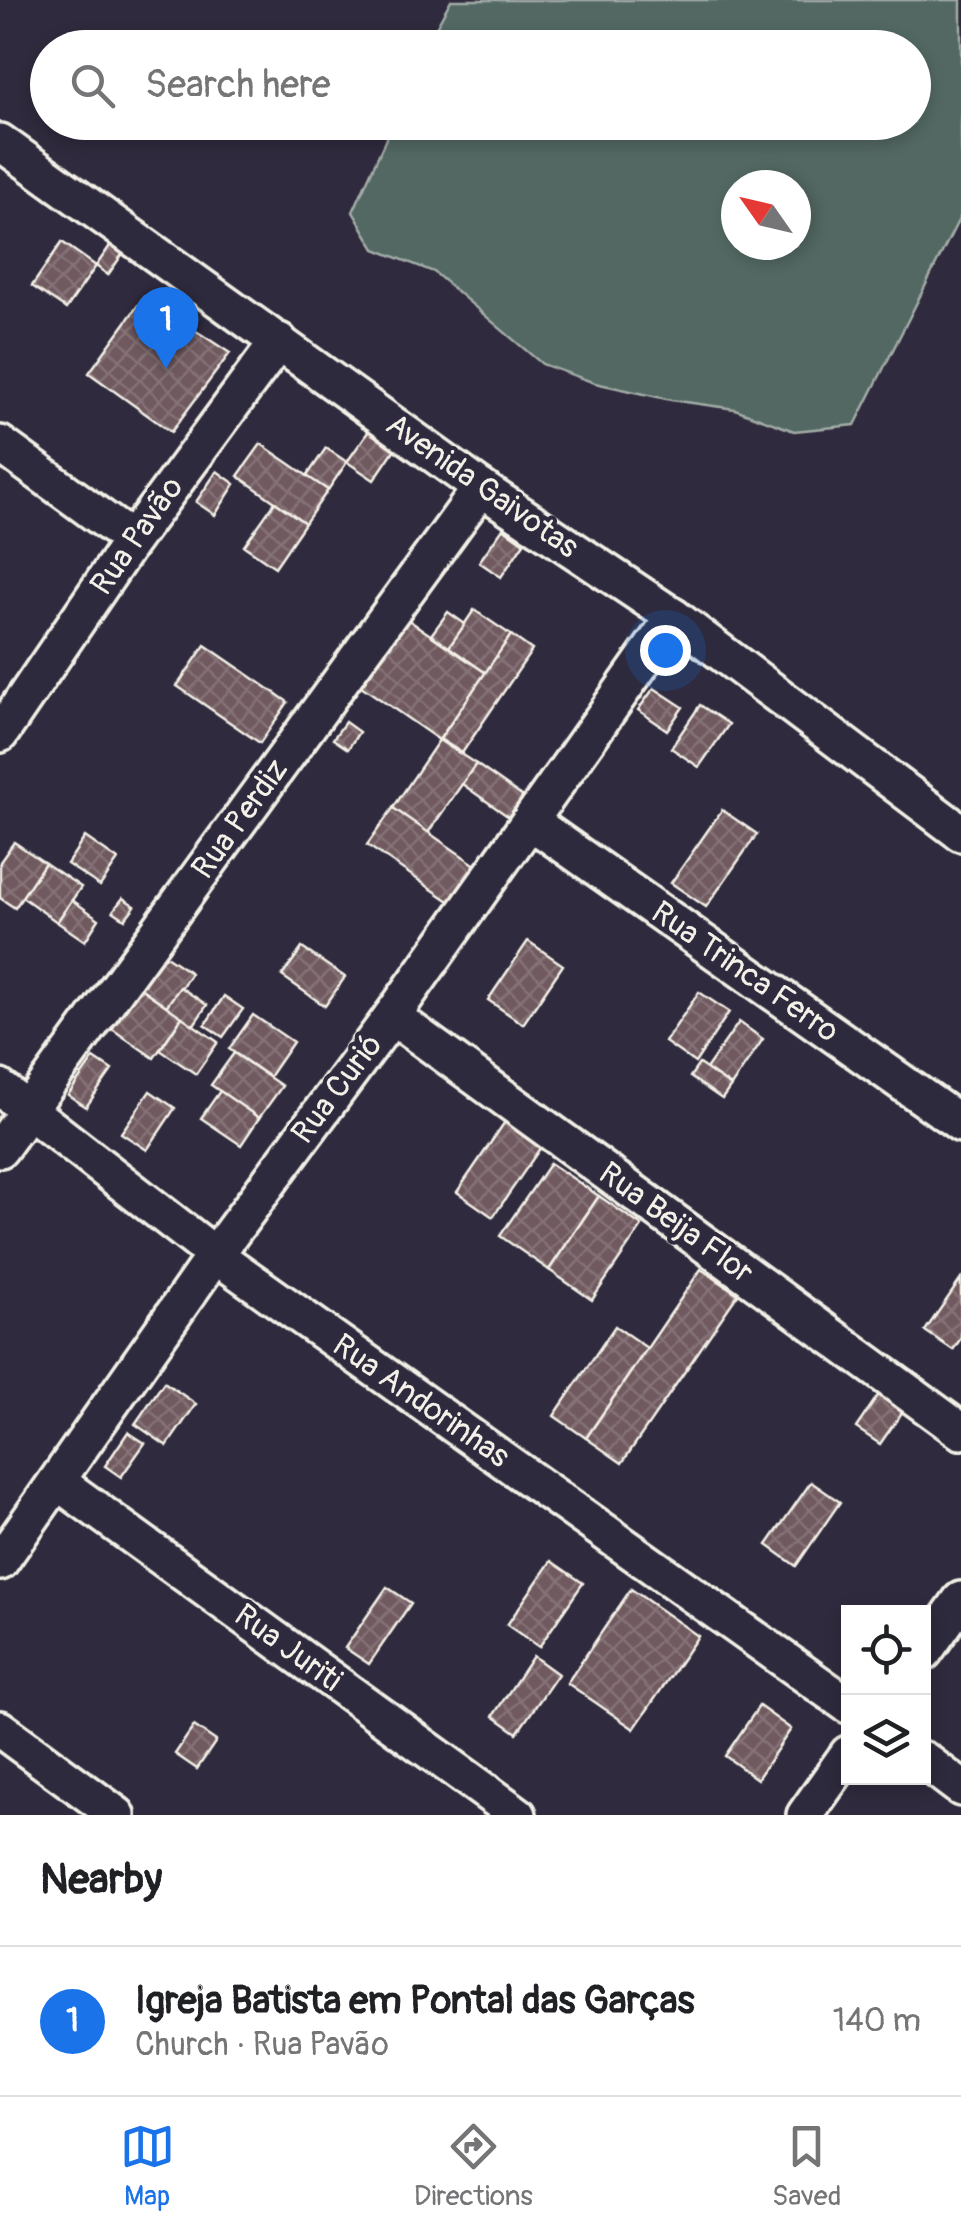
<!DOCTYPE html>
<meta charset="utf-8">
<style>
:root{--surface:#fff;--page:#f6f6f6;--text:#202124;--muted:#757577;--line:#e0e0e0;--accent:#1a73e8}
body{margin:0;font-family:Pangolin,sans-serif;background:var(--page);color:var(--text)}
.controls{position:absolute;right:30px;bottom:30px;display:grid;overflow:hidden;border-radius:0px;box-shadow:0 5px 15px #0003}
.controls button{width:90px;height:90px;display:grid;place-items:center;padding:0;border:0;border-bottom:2px solid var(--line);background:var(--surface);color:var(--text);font:50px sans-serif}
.compass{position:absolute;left:721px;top:170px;width:90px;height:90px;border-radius:50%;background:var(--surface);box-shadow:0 5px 15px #0003;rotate:304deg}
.you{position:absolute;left:665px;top:650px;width:35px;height:35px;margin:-25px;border:8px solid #fff;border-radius:50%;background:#1a73e8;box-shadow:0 0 0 15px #1a73e833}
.badge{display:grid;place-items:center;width:65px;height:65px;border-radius:50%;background:var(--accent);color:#fff;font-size:32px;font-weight:700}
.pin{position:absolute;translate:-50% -82px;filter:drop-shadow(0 2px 5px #0008)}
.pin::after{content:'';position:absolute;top:52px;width:35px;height:30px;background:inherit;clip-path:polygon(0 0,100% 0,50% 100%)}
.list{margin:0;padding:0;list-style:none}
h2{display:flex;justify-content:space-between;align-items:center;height:130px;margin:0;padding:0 40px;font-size:42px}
h2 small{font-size:32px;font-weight:400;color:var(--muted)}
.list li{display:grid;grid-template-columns:65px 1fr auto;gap:30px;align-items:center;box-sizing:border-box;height:150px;padding:0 40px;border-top:2px solid var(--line)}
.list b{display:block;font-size:38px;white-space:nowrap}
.list p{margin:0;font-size:32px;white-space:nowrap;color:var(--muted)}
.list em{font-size:32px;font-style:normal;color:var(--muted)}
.icon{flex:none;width:55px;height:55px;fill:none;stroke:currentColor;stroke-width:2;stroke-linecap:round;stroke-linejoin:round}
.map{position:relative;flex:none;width:961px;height:1815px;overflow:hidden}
.search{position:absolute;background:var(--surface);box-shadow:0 5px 15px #0003;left:30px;right:30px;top:30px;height:110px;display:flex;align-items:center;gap:25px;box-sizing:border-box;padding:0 35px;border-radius:55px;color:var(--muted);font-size:38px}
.sheet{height:280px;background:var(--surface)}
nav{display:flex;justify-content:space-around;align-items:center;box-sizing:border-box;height:140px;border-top:2px solid var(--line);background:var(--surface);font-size:28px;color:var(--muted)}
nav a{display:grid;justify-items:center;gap:5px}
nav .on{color:var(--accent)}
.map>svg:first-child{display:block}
.green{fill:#526863;stroke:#a3aca6;stroke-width:2.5;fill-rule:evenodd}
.building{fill:url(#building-cross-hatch);stroke:#f4f1e8;stroke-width:2.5}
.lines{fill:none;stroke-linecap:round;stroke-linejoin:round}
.minor-casing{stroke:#f4f1e8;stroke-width:42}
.minor{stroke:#2f2a3d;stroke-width:35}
.labels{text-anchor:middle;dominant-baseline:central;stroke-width:8;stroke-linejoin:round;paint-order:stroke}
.street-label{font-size:32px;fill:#f4f1e8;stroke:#2f2a3d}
</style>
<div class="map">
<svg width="961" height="1815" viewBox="0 0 961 1815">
<defs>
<pattern id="building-cross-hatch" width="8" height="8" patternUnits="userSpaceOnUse" patternTransform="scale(2.5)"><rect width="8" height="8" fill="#705a5f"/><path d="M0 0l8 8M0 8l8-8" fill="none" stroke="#857276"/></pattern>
</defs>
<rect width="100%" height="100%" fill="#2f2a3d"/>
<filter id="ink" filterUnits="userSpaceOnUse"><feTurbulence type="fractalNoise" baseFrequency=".01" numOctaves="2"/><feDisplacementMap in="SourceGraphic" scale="20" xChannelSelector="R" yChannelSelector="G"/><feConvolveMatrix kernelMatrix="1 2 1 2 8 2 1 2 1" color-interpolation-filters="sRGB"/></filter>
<g filter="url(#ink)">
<path class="green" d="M 451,0 L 961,0 L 961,215 L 855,425 L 794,431 L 735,409 L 671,400 L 595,383 L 542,364 L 434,272 L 375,249 L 353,212 L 393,123 L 914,122 L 914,48 L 425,47 ZM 736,185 L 796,185 L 796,245 L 736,245 Z"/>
<g class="building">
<path d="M 116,237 L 128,246 L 108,275 L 96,266 Z"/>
<path d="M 62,242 L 96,266 L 66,309 L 32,286 Z"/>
<path d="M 144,297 L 230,353 L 171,432 L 89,373 Z"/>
<path d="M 375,422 L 401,440 L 374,480 L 347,462 Z"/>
<path d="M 261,444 L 328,490 L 305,523 L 238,476 Z"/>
<path d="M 326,448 L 347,462 L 328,490 L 307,476 Z"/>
<path d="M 217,471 L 235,484 L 215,515 L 196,502 Z"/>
<path d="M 275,502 L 305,523 L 275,567 L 244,546 Z"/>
<path d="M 503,528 L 524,543 L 501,577 L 479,562 Z"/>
<path d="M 474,610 L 511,635 L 486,673 L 449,647 Z"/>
<path d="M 448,612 L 465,624 L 449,647 L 431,635 Z"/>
<path d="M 407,619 L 486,673 L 439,740 L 361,686 Z"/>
<path d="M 511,635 L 532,650 L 462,753 L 440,739 Z"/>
<path d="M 205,645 L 288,702 L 260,743 L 177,686 Z"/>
<path d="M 654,688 L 683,707 L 667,730 L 638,710 Z"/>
<path d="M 700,705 L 729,724 L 699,767 L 671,748 Z"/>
<path d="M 345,722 L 359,732 L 348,749 L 333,739 Z"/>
<path d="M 439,740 L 476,764 L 428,833 L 393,808 Z"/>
<path d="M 476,764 L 523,797 L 509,817 L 462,784 Z"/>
<path d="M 393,808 L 477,866 L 452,903 L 367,845 Z"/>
<path d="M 722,810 L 757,834 L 706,907 L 671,883 Z"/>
<path d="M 85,837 L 118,860 L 100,886 L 67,864 Z"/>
<path d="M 14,842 L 45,863 L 15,908 L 0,898 L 0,862 Z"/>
<path d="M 45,863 L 81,887 L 57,922 L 22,897 Z"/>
<path d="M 123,898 L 135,906 L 125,919 L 113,911 Z"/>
<path d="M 72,900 L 99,919 L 85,941 L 57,922 Z"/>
<path d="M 528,941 L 563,965 L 523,1024 L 488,1000 Z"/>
<path d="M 302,948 L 345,977 L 325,1006 L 282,976 Z"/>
<path d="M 163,954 L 191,973 L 168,1007 L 140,988 Z"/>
<path d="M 180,987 L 207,1005 L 191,1029 L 163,1011 Z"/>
<path d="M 140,988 L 182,1017 L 154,1058 L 112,1029 Z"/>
<path d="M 699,992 L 729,1012 L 695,1063 L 665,1042 Z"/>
<path d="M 224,996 L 243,1009 L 223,1037 L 205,1025 Z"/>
<path d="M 253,1015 L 293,1042 L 269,1077 L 229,1049 Z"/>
<path d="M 182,1017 L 218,1042 L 196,1074 L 160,1050 Z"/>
<path d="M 739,1022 L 763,1039 L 731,1086 L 706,1069 Z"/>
<path d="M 234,1053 L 282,1086 L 259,1118 L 211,1085 Z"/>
<path d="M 94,1058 L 112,1070 L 86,1107 L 68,1095 Z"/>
<path d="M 699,1064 L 731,1086 L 722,1099 L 690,1077 Z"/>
<path d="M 150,1091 L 175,1108 L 147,1150 L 121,1133 Z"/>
<path d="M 220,1091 L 259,1118 L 241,1145 L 201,1118 Z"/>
<path d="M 511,1113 L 547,1138 L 493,1217 L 457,1192 Z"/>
<path d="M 550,1163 L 599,1196 L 549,1270 L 500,1236 Z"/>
<path d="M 599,1196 L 642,1226 L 592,1300 L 549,1270 Z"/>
<path d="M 701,1269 L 738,1294 L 622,1463 L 586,1438 Z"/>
<path d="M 961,1279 L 961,1338 L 953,1350 L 925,1331 Z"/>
<path d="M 615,1326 L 647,1348 L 586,1438 L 554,1416 Z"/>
<path d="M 164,1382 L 196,1404 L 167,1446 L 135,1424 Z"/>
<path d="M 879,1394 L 903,1411 L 880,1444 L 856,1428 Z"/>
<path d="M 128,1432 L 145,1443 L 121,1477 L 105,1466 Z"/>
<path d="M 811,1482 L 840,1502 L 796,1566 L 767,1545 Z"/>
<path d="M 551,1561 L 583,1583 L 539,1647 L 507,1625 Z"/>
<path d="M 387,1587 L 411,1603 L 369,1664 L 345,1648 Z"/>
<path d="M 631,1589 L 698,1636 L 634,1729 L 567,1683 Z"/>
<path d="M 533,1656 L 558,1674 L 517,1733 L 493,1716 Z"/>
<path d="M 759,1706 L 791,1729 L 757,1779 L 725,1756 Z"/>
<path d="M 194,1726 L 216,1741 L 197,1769 L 175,1754 Z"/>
</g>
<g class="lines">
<defs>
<g id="minor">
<path d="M 0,142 L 481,488 L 674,617 L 961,833"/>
<path d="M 0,444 L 132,540"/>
<path d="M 0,734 L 132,540 L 279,341"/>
<path d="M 530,821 L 961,1124"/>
<path d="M 392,1016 L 961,1431"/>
<path d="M 0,1088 L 215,1255 L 848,1705"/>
<path d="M 0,1149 L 481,488"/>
<path d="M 58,1482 L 518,1815"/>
<path d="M 0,1562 L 215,1255 L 392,1016 L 674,617"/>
<path d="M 924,1652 L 961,1600"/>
<path d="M 0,1729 L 117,1815"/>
<path d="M 924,1760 L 961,1788"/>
<path d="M 805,1815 L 848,1754"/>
</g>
</defs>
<use href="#minor" class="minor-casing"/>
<use href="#minor" class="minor"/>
</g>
</g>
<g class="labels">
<g class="street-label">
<text transform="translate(482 486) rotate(35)">Avenida Gaivotas</text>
<text transform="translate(137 536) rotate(-55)">Rua Pavão</text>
<text transform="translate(240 819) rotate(-54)">Rua Perdiz</text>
<text transform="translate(745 972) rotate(35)">Rua Trinca Ferro</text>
<text transform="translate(337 1089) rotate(-53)">Rua Curió</text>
<text transform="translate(676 1223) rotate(36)">Rua Beija Flor</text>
<text transform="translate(421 1401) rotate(35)">Rua Andorinhas</text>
<text transform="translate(288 1648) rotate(36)">Rua Juriti</text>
</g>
</g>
</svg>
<div class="controls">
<button><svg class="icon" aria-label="locate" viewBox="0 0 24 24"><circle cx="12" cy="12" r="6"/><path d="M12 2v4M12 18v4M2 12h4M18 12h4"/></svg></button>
<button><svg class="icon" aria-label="layers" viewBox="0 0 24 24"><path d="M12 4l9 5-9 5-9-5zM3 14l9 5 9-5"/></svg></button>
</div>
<svg class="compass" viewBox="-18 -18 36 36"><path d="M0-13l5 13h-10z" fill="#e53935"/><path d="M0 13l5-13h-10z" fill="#757577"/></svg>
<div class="you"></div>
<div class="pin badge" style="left:166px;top:369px">1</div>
<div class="search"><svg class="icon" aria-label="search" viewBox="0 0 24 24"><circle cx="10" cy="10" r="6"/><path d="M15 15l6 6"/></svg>Search here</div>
</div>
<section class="sheet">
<h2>Nearby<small></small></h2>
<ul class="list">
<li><span class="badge">1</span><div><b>Igreja Batista em Pontal das Garças</b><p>Church · Rua Pavão</p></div><em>140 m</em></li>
</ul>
</section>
<nav>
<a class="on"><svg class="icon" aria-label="map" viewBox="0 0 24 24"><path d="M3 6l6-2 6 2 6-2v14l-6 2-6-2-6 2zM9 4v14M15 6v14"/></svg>Map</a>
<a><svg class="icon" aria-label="directions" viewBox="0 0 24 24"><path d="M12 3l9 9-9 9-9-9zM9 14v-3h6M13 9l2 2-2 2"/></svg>Directions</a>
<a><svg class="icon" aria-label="saved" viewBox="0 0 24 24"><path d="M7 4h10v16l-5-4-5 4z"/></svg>Saved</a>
</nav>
